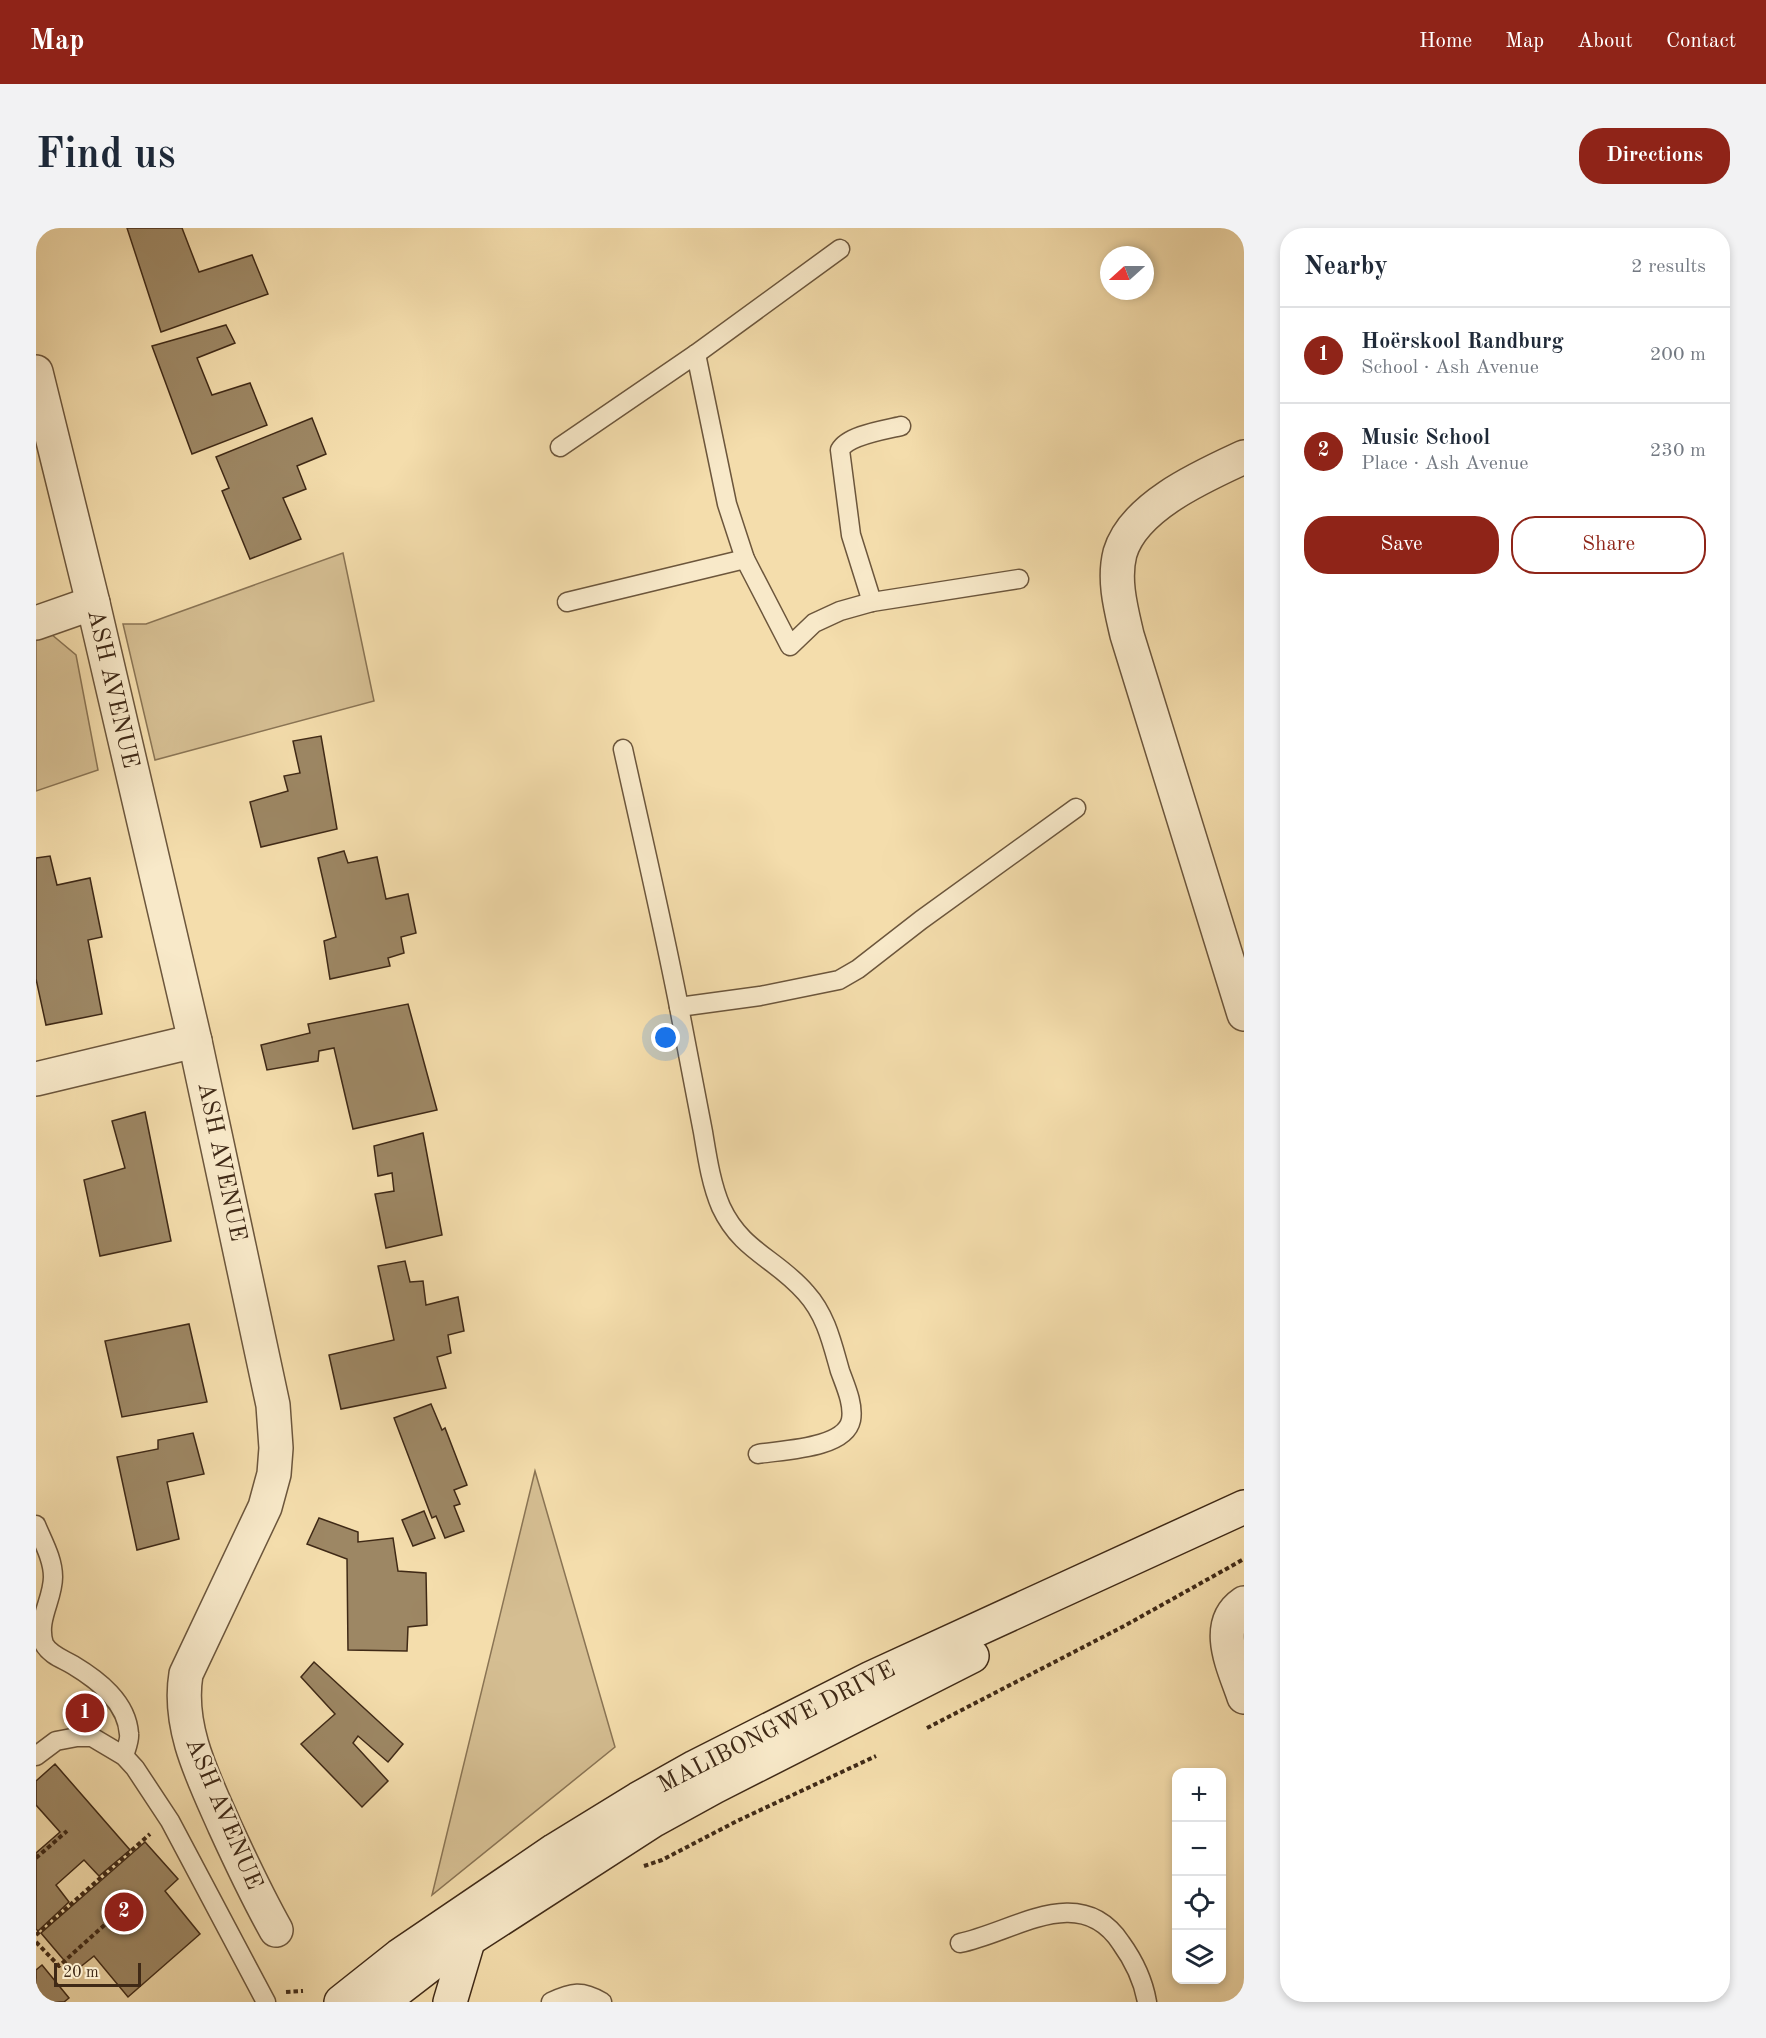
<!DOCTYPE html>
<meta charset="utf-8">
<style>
:root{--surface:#fff;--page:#f2f2f3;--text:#1f2937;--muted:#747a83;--line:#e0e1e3;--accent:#8f2418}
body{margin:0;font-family:"Old Standard TT",serif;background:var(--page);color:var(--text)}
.controls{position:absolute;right:18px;bottom:18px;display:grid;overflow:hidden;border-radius:12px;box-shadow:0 3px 9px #0003}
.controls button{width:54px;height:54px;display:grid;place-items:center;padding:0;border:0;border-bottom:2px solid var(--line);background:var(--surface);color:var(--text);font:30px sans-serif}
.compass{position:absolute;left:1064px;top:18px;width:54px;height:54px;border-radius:50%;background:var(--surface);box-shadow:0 3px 9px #0003;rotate:249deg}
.scale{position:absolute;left:18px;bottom:15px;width:87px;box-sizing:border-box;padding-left:6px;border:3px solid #3f2916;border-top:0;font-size:16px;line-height:21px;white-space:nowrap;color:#3f2916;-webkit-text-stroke:4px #f8e9c9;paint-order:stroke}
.you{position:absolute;left:630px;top:810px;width:21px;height:21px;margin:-15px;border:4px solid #fff;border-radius:50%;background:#1a73e8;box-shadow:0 0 0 9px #1a73e833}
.badge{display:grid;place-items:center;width:39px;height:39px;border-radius:50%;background:var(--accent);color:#fff;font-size:20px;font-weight:700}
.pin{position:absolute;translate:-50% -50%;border:3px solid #fff;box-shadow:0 2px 6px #0006}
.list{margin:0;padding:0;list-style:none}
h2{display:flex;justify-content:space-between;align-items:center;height:78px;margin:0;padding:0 24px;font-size:26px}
h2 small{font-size:20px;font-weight:400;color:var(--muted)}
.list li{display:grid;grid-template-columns:39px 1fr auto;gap:18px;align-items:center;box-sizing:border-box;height:96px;padding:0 24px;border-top:2px solid var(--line)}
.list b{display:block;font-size:22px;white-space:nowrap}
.list p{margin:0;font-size:20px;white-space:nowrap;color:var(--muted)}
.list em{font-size:20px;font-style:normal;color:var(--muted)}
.actions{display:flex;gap:12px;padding:18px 24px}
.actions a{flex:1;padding:14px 0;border:2px solid var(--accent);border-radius:24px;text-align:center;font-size:21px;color:var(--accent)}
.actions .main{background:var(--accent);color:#fff}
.icon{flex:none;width:33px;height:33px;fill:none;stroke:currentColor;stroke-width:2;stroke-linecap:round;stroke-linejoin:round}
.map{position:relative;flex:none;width:1208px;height:1774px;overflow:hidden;border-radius:24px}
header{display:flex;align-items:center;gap:36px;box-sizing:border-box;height:84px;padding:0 30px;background:var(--accent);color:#fff}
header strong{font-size:28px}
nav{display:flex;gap:33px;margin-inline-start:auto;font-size:21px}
.intro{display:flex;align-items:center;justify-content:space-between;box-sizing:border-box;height:144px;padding:0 36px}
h1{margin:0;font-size:42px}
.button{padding:15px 27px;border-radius:24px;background:var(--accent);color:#fff;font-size:21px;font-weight:700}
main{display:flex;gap:36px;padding:0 36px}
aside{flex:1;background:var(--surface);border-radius:24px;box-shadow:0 3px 9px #0003}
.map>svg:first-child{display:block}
.green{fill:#d5be92;stroke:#8a7454;stroke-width:1.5}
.building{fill:#9d8764;stroke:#3f2916;stroke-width:1.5}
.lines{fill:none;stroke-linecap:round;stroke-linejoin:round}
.service-casing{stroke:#6c563c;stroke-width:21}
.minor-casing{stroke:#6c563c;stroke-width:36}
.secondary-casing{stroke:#3f2916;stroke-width:36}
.path{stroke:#3f2916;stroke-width:4;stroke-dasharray:4.5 3;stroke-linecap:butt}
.service{stroke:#f8e9c9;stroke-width:18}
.minor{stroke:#f8e9c9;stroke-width:33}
.secondary{stroke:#f8e9c9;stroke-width:33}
.labels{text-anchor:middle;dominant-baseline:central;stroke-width:4.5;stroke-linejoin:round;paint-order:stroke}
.street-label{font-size:24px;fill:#3f2916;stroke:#f8e9c9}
</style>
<header>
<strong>Map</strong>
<nav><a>Home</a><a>Map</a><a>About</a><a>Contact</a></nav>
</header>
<div class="intro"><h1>Find us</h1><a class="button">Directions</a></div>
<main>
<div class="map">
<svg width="1208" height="1774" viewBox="0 0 1208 1774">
<rect width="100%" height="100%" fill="#f4ddac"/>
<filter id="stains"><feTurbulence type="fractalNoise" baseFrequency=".00333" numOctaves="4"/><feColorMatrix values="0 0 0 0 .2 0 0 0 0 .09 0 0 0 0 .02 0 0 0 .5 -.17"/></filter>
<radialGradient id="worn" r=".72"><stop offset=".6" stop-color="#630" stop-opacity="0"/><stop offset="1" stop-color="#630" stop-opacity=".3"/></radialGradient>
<g class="green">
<path d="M 307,325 L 338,473 L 119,532 L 87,396 L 110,396 Z"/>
<path d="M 15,406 L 40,427 L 62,542 L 0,563 L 0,412 Z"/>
<path d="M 499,1243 L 579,1519 L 396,1667 Z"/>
</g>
<g class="building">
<path d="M 91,0 L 146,0 L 163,44 L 216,27 L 232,66 L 125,104 Z"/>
<path d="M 190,97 L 199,115 L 161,130 L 176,167 L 214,155 L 231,197 L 156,226 L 116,118 Z"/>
<path d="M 276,190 L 290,226 L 261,238 L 270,261 L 247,270 L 265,311 L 214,331 L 186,263 L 193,260 L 180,229 Z"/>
<path d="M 285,508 L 301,601 L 225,619 L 214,574 L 252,563 L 248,548 L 264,545 L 257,513 Z"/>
<path d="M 308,623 L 312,635 L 341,629 L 350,671 L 372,666 L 380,705 L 365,709 L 368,725 L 352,730 L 354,738 L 294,751 L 288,713 L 300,709 L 282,630 Z"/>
<path d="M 14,628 L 21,657 L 54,650 L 66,709 L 52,712 L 66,786 L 10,797 L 0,751 L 0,630 Z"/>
<path d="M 372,776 L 401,882 L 317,901 L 298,820 L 283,823 L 282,833 L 231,842 L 225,817 L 274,805 L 272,796 Z"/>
<path d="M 109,884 L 135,1013 L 64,1028 L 48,952 L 89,940 L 76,893 Z"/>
<path d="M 387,905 L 406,1007 L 350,1020 L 339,966 L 358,963 L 356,945 L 342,948 L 338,918 Z"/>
<path d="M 369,1033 L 374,1054 L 387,1053 L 390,1077 L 422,1069 L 428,1103 L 412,1107 L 415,1125 L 401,1129 L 410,1160 L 305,1181 L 293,1127 L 358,1112 L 342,1038 Z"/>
<path d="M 153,1096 L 171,1174 L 86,1189 L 69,1113 Z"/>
<path d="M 395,1176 L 406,1202 L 409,1200 L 431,1257 L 418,1262 L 424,1276 L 418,1278 L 428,1303 L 409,1310 L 400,1288 L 396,1290 L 358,1190 Z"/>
<path d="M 157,1205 L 168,1246 L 131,1254 L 143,1311 L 101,1322 L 81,1229 L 122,1221 L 122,1212 Z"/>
<path d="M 388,1283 L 399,1310 L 377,1318 L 366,1292 Z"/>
<path d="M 283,1290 L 322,1304 L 322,1314 L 357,1310 L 362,1343 L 390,1345 L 391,1397 L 372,1399 L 371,1423 L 312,1422 L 311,1331 L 271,1316 Z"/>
<path d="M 278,1434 L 367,1516 L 352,1534 L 322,1508 L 317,1515 L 352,1553 L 326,1579 L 265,1516 L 299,1486 L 265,1449 Z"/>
<path d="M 19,1536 L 94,1622 L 63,1648 L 48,1632 L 20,1657 L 33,1674 L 2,1703 L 0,1701 L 0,1625 L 24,1604 L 0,1577 L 0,1553 Z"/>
<path d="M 109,1614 L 142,1651 L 129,1663 L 164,1706 L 92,1769 L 58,1728 L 38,1744 L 5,1705 Z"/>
<path d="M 6,1737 L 33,1770 L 28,1774 L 0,1774 L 0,1742 Z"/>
</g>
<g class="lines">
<defs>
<g id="service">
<path d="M 660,126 L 691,276 L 709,331 L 754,418 L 778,395 L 804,383 L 836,374 L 983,351"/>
<path d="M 524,219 L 660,126 L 804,21"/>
<path d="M 531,374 L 709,331"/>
<path d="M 836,374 L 815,307 L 804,222 C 812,207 849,202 865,198"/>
<path d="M 587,521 C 606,607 626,692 643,779 C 651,820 659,862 667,904 C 671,928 675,956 685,979 C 706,1024 740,1030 770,1065 C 790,1087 796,1115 804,1143 C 809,1157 818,1176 815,1192 C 809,1221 745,1222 722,1226"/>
<path d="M 643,779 L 724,768 L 803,752 L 822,741 L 885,692 L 1040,580"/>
<path d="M 0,1297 C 7,1314 17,1331 17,1349 C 17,1372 0,1392 8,1416 C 14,1427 27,1431 37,1437 C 62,1452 91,1474 93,1506 C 94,1512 90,1521 88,1528"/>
<path d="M 0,1528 L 20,1513 L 41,1509 L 56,1509 L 88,1528 L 99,1540 L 134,1593 L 230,1774"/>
<path d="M 924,1715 C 978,1704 1044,1653 1085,1715 C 1098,1733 1107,1751 1111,1774"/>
<path d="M 515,1774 C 536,1764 546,1762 566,1774"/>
</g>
<g id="minor">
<path d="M 0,144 L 57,375 L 159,813 L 237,1177 L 240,1220 L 238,1246 L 229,1279 L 150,1446 C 141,1500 168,1551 189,1599 C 205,1634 221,1668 240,1702"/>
<path d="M 1208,229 C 1167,248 1098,278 1084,325 C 1077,352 1085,381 1091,407 L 1208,786"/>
<path d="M 0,395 L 57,375"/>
<path d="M 0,851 L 159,813"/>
<path d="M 1208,1375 C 1176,1397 1198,1439 1208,1469"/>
</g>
<g id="secondary">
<path d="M 305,1774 L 363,1728 L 519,1622 L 602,1571 L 659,1539 L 835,1450 L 1208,1279"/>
<path d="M 346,1774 L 398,1734 L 618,1592 L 678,1559 L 936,1428"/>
<path d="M 414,1774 L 433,1710"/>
</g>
</defs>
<use href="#service" class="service-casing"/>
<use href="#minor" class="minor-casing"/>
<use href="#secondary" class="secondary-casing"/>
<g class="path">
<path d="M 891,1500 L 1090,1397 L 1208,1331"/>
<path d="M 0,1630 L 31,1603"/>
<path d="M 608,1638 L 626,1632 L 701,1593 L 840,1528"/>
<path d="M 0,1707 L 114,1606"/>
<path d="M 0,1714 L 23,1738 L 104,1665"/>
<path d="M 250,1764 L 267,1763"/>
</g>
<use href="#service" class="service"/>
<use href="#minor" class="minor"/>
<use href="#secondary" class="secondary"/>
</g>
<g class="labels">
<g class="street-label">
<text transform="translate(76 461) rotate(77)">ASH AVENUE</text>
<text transform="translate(185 934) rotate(78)">ASH AVENUE</text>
<text transform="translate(741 1500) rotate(-27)">MALIBONGWE DRIVE</text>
<text transform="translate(187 1586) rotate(67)">ASH AVENUE</text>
</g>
</g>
<rect width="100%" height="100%" filter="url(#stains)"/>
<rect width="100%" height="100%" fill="url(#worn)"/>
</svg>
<div class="controls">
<button>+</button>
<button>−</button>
<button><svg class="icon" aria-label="locate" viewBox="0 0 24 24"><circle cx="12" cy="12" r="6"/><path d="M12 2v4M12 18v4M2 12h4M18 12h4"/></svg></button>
<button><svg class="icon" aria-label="layers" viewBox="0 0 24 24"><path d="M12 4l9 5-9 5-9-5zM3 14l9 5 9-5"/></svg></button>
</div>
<svg class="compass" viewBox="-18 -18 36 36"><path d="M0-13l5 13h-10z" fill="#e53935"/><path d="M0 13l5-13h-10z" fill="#747a83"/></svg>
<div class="scale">20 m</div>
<div class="you"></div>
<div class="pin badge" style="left:49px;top:1485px">1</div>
<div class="pin badge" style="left:88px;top:1684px">2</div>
</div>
<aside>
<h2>Nearby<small>2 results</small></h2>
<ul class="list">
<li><span class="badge">1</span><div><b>Hoërskool Randburg</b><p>School · Ash Avenue</p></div><em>200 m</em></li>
<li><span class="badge">2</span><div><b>Music School</b><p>Place · Ash Avenue</p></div><em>230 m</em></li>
</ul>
<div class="actions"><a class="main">Save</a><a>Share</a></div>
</aside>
</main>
